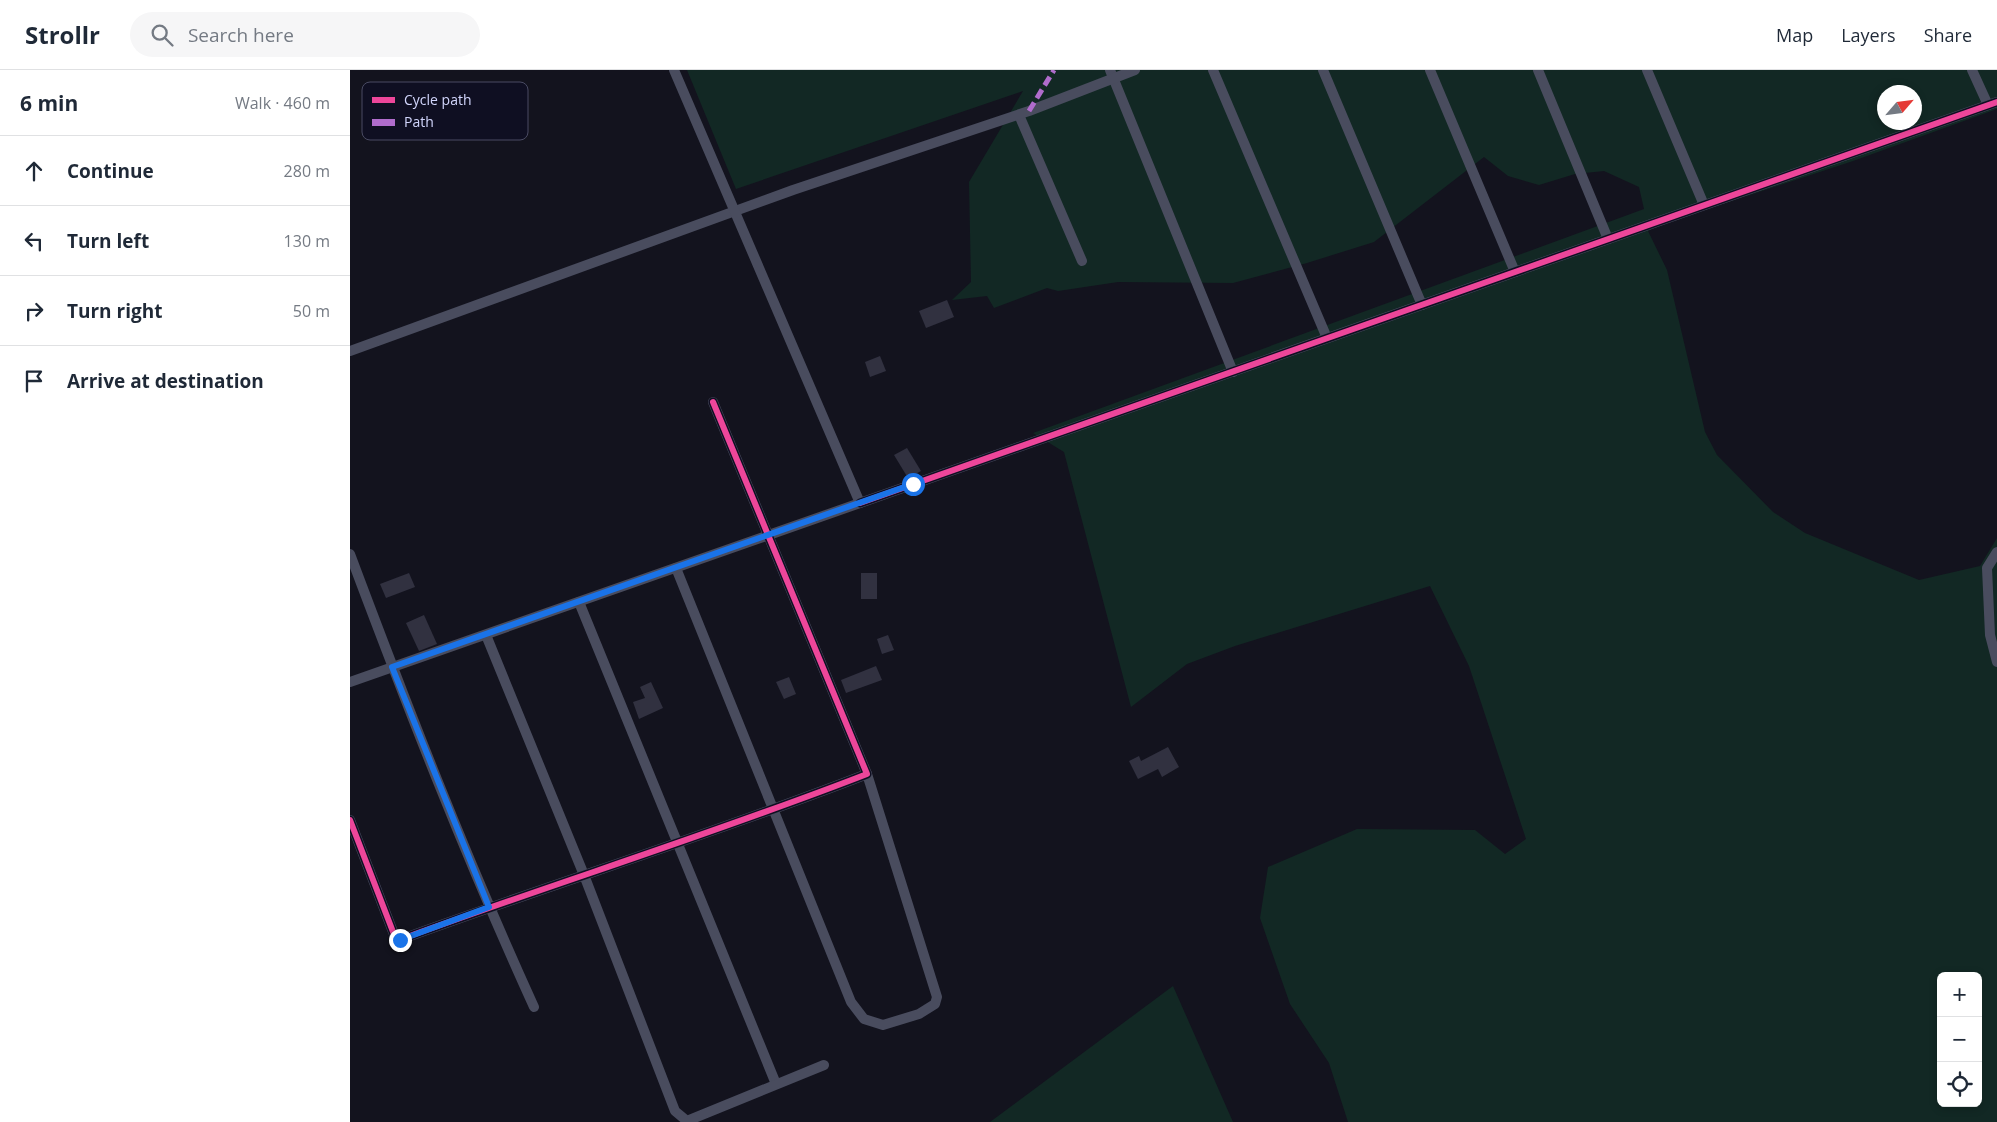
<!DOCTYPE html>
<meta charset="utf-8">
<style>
:root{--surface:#fff;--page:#f6f6f7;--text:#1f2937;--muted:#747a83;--line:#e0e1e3}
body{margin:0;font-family:"Open Sans",sans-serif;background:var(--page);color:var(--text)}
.controls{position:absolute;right:15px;bottom:15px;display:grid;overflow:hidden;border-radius:8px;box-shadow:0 2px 8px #0003}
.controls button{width:45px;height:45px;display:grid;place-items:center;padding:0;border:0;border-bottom:1px solid var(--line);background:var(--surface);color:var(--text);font:25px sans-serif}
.compass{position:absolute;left:1527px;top:15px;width:45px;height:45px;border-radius:50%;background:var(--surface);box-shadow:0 2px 8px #0003;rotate:62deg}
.stop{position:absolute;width:15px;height:15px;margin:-11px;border:4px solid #1a73e8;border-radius:50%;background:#fff}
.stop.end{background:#1a73e8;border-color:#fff;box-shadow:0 1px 5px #0008}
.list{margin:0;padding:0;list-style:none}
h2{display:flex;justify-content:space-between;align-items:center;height:65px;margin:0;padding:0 20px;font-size:21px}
h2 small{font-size:16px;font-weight:400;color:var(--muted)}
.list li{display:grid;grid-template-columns:32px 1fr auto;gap:15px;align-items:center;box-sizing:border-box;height:70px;padding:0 20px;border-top:1px solid var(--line)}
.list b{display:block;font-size:19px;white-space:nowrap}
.list em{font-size:16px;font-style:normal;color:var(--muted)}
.icon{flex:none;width:28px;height:28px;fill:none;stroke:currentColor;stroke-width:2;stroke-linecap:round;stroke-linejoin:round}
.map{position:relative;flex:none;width:1647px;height:1052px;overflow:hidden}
header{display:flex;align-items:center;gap:30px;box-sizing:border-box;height:70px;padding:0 25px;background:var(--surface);border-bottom:1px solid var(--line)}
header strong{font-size:24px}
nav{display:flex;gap:28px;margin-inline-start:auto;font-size:18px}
.search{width:350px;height:45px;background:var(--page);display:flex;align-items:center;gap:12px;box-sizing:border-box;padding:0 18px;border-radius:28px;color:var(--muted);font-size:19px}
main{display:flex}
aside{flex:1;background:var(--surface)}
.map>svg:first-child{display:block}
.green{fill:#122824;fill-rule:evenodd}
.building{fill:#313140}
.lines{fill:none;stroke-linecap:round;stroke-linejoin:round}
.minor{stroke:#494c5e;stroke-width:10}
.quiet{stroke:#b06ccc;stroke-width:5;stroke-dasharray:10 5;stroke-linecap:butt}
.cycleway-casing{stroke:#0f0f22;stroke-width:9}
.cycleway{stroke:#ed469a;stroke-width:6}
.route{stroke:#1a73e8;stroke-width:6}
.key{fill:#0f0f22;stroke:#4a4b63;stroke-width:1}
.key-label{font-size:14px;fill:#d2d6fc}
</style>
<header>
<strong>Strollr</strong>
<div class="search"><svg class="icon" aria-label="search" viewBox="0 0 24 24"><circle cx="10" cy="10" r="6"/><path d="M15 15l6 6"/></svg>Search here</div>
<nav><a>Map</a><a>Layers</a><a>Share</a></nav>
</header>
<main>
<aside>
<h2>6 min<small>Walk · 460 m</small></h2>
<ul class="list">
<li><svg class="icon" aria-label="ahead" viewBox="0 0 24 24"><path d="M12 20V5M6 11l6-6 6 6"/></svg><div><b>Continue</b></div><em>280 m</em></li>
<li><svg class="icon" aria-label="left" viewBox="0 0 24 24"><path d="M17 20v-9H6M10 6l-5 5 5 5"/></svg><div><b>Turn left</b></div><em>130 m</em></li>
<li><svg class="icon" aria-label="right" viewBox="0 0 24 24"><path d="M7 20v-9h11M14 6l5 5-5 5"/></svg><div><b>Turn right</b></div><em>50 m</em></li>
<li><svg class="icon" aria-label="arrive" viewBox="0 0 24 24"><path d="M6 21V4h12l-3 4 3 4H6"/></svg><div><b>Arrive at destination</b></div></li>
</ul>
</aside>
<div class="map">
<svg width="1647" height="1052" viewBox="0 0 1647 1052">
<rect width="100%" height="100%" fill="#13131e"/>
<g class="green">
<path d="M 337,0 L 1647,0 L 1647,39 L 1503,91 L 1321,151 L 1298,161 L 1317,200 L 1355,362 L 1367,385 L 1423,442 L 1455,463 L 1569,510 L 1630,496 L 1647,468 L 1647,1052 L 998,1052 L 979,993 L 940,934 L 910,848 L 918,797 L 1007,759 L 1125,760 L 1155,784 L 1176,769 L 1119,596 L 1080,516 L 885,576 L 837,594 L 781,637 L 714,382 L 683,363 L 1294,139 L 1289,117 L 1254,101 L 1225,104 L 1189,115 L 1158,106 L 1134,87 L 1024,172 L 957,193 L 883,213 L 768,212 L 708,221 L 697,218 L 644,238 L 637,226 L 602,230 L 621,212 L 619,112 L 673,21 L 386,119 ZM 1534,22 L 1564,22 L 1564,52 L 1534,52 ZM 1591,906 L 1628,906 L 1628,1033 L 1591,1033 Z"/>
<path d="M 823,916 L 883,1052 L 640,1052 Z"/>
</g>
<g class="building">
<path d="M 597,230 L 604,247 L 576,258 L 569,241 Z"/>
<path d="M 530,286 L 536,301 L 520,307 L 515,292 Z"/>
<path d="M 557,378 L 571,401 L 558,408 L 544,385 Z"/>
<path d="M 59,503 L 65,517 L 36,528 L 30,514 Z"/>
<rect x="511" y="503" width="16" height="26"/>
<path d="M 74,545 L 87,574 L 69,581 L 56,553 Z"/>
<path d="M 538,565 L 544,580 L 532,584 L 527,569 Z"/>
<path d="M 526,596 L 532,610 L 496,623 L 491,610 Z"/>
<path d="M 439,607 L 446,624 L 434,629 L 426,612 Z"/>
<path d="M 301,612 L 313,638 L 289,649 L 283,632 L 295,628 L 290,617 Z"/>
<path d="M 818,677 L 829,697 L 812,707 L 808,699 L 788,709 L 779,691 L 789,686 L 791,691 Z"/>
</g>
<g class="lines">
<g class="minor">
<path d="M 760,0 L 883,302"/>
<path d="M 863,0 L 977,268"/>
<path d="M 973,0 L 1072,235"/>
<path d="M 1080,0 L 1165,202"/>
<path d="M 1188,0 L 1258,169"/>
<path d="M 1297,0 L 1354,135"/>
<path d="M 1622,0 L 1638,35"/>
<path d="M 669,45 L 732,191"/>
<path d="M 0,281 L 443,120 L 679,41 L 785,0"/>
<path d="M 510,433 L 1647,32"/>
<path d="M 1647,482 L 1637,498 L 1640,565 L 1647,592"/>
<path d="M 0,484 C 57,636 116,788 184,937"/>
<path d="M 326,498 L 501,932 L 514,949 L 533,955 L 569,944 L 585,934 L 587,927 L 517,704"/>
<path d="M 229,532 L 426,1014"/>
<path d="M 136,565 L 234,805 L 325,1041 L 337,1051 L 474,995"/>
<path d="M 0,612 L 510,433 L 324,0"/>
<path d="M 0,750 L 45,867 L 49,870 C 205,813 363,764 517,704 L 363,332"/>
</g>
<path class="quiet" d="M 679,41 L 704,0"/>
<defs>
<g id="cycleway">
<path d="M 510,433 L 1647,32"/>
<path d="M 0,750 L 45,867 L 49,870 C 205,813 363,764 517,704 L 363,332"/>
</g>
</defs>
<use href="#cycleway" class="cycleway-casing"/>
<use href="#cycleway" class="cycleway"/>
</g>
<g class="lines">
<path class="route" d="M 50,870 L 139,837 L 42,597 L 563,414"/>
</g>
<rect x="12" y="12" width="166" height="58" rx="8" class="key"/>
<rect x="22" y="27" width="23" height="6" fill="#ed469a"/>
<rect x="22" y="49" width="23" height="7" fill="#b06ccc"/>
<g class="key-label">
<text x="54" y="35">Cycle path</text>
<text x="54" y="57">Path</text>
</g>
</svg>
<div class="controls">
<button>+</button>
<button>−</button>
<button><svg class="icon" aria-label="locate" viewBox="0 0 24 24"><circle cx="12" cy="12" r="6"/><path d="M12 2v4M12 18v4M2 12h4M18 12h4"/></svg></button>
</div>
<svg class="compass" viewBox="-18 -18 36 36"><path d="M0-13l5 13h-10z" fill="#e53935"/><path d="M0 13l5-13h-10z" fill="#747a83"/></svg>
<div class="stop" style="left:563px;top:414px"></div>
<div class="stop end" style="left:50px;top:870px"></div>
</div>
</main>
